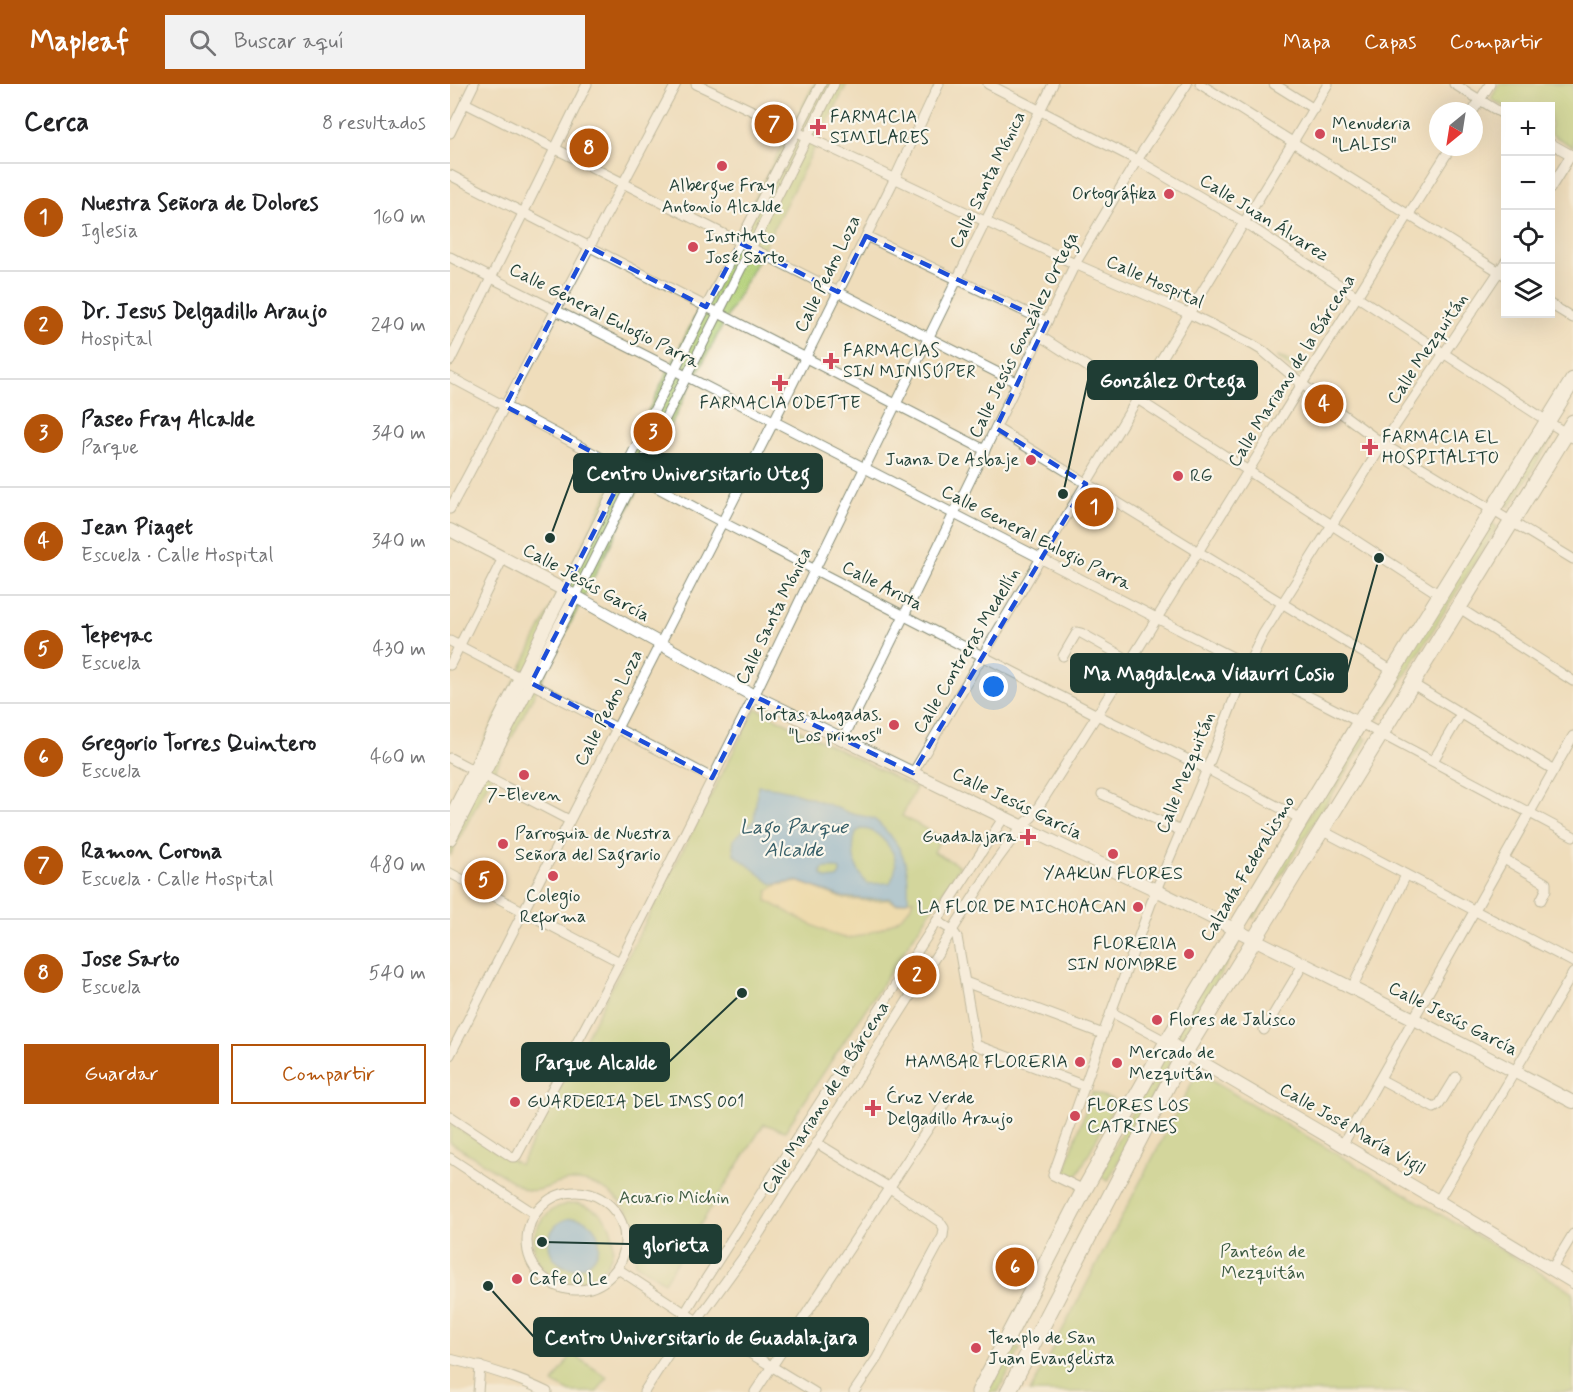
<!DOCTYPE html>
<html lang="es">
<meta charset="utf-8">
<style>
:root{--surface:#fff;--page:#f2f2f2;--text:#202124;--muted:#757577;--line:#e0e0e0;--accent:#b45309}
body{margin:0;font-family:Mynerve,sans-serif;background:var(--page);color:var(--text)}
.controls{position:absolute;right:18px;top:18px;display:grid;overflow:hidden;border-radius:0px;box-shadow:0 6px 24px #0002}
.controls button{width:54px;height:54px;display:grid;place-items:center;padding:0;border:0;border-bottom:2px solid var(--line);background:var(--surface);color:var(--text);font:30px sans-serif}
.compass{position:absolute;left:979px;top:18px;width:54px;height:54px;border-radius:50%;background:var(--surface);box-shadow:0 6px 24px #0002;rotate:210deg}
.you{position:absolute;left:544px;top:603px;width:21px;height:21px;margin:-15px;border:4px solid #fff;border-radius:50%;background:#1a73e8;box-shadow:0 0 0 9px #1a73e833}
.badge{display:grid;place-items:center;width:39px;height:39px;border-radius:50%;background:var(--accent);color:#fff;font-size:20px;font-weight:700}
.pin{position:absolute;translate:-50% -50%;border:3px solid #fff;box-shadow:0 2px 6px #0006}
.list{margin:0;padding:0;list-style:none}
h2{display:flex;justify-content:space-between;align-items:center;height:78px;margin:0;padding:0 24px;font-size:26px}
h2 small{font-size:20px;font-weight:400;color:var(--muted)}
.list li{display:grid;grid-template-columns:39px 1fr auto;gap:18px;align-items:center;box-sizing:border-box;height:108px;padding:0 24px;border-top:2px solid var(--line)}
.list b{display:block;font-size:22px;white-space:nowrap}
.list p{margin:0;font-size:20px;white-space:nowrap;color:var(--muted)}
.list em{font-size:20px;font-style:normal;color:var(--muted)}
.actions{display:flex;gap:12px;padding:18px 24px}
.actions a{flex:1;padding:14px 0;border:2px solid var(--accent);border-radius:0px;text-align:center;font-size:21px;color:var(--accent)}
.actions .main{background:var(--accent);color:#fff}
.icon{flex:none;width:33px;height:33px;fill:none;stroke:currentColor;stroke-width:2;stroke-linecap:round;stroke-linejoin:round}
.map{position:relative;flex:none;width:1123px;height:1308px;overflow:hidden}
header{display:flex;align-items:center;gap:36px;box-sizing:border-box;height:84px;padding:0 30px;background:var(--accent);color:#fff}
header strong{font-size:28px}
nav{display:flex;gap:33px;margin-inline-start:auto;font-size:21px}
.search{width:420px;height:54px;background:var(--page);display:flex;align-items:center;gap:15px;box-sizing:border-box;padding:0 21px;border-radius:0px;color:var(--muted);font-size:22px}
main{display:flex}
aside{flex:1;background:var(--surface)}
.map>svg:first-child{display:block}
.green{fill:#b1cf76;stroke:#688655;stroke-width:1.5}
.sand{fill:#eeda9e;stroke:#868c69;stroke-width:1.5}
.water{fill:#6fafe3;stroke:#47768c;stroke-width:1.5;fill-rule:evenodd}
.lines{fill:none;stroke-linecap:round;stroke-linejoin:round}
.minor-casing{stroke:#878d78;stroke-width:11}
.tertiary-casing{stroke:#878d78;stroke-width:14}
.primary-casing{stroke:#878d78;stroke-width:17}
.minor{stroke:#fff;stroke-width:9}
.tertiary{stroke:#fff;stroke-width:12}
.primary{stroke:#fff;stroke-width:15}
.marked{fill:none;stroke:#1d4ed8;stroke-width:4.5;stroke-dasharray:12 8;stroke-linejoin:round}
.poi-dot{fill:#d1495b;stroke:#fbf7ec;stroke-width:2}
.labels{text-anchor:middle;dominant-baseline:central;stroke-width:4.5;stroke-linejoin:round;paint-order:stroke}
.poi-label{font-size:18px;fill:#1f3d34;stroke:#fbf7ec;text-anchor:start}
.street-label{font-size:18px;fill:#1f3d34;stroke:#fbf7ec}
.park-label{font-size:18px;fill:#3c5a41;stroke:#fbf7ec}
.water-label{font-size:20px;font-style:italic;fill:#375f69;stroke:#fbf7ec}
.leader{fill:none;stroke:#1f3d34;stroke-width:2}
.callout-dot{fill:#1f3d34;stroke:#fbf7ec;stroke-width:2}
.callout{fill:#1f3d34;stroke:#1f3d34;stroke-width:2}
.callout-label{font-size:20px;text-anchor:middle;font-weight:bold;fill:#fff}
</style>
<header>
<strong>Mapleaf</strong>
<div class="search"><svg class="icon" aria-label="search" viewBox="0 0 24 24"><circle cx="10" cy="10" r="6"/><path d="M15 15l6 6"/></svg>Buscar aquí</div>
<nav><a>Mapa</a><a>Capas</a><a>Compartir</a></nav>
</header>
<main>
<aside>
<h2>Cerca<small>8 resultados</small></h2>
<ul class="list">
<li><span class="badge">1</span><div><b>Nuestra Señora de Dolores</b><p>Iglesia</p></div><em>160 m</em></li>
<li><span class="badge">2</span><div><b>Dr. Jesus Delgadillo Araujo</b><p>Hospital</p></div><em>240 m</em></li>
<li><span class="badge">3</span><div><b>Paseo Fray Alcalde</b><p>Parque</p></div><em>340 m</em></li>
<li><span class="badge">4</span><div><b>Jean Piaget</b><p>Escuela · Calle Hospital</p></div><em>340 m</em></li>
<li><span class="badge">5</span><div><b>Tepeyac</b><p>Escuela</p></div><em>430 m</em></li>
<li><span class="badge">6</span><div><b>Gregorio Torres Quintero</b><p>Escuela</p></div><em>460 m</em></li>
<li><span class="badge">7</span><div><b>Ramon Corona</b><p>Escuela · Calle Hospital</p></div><em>480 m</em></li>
<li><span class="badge">8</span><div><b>Jose Sarto</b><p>Escuela</p></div><em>540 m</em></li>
</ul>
<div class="actions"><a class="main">Guardar</a><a>Compartir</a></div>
</aside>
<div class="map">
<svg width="1123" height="1308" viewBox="0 0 1123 1308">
<rect width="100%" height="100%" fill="#fbf7ec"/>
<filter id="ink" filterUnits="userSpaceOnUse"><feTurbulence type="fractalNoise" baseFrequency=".0167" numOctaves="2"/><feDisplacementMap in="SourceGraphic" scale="12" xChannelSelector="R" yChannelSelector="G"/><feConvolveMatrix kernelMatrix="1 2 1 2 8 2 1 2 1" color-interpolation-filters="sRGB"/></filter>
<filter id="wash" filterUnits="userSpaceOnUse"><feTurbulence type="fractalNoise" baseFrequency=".008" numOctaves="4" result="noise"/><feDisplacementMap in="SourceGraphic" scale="24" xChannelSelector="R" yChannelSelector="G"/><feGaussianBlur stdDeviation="1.35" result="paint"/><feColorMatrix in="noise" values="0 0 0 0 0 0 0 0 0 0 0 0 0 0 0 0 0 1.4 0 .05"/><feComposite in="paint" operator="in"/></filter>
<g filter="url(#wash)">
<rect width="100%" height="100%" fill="#efddbb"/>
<g class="green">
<path d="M 364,0 L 397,0 L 310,171 L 243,297 L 85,609 L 0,772 L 0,724 L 65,596 L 280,162 Z"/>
<path d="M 1049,0 L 1123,0 L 1123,63 L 1101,50 L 1100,22 L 1055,23 L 1041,15 Z"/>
<path d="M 828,272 L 855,285 L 850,292 L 827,273 Z"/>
<path d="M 1094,349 L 1102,354 L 1060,423 L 1051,417 Z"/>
<path d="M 1039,437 L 1047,443 L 928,635 L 920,630 Z"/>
<path d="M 306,624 L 466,704 L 452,732 L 491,753 L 484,768 L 510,782 L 335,1047 L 314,1040 L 214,1198 L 185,1179 C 186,1173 188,1166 188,1160 C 187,1124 154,1095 119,1097 C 103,1098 89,1111 74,1105 L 0,1058 L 0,1040 L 70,1081 Z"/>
<path d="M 907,649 L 917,655 L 804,834 L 801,832 Z"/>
<path d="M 778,857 L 787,862 L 731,956 L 723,952 Z"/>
<path d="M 712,971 L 721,977 L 658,1097 L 649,1092 Z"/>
<path d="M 750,990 L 1123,1208 L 1123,1308 L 580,1308 L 745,993 Z"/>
<path d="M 642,1008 L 667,1017 L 626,1093 L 614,1088 Z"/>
<path d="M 127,1119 C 136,1122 145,1124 152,1131 C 166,1145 167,1171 153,1185 C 120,1218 66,1180 89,1140 C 95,1131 103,1123 114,1121 C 118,1119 123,1120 127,1119 Z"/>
<path d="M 562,1261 L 570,1265 L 548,1308 L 537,1308 Z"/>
<path d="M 122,1270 L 157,1293 L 147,1308 L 121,1308 L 103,1299 Z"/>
</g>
<path class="sand" d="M 349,798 L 394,815 L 421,817 L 438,816 L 447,820 L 463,815 C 460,828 450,835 438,841 C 430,845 407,854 398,854 C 381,854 335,826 317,817 L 318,807 L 327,801 Z"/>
<g class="water">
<path d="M 308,702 C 339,703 369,717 397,728 C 405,732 414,731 423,735 C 429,738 432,743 437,748 C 457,769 459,788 458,816 L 447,819 L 439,814 L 417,815 L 393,813 L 348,797 L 326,800 L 321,799 L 284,770 L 283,763 L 284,755 L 304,736 ZM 411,745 C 415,745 418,745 421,747 C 430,750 444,766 445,776 C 447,784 444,792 440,799 L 417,800 C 404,784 400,768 406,748 ZM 374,784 L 386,784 L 390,786 L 390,790 L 387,794 L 377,795 L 372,791 L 371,787 Z"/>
<circle cx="124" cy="1159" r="25"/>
</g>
</g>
<g filter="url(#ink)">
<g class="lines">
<defs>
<g id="minor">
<path d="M 246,0 L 625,180 L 740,230 L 803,261 L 813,267 L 852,300 L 933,360 L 1123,475"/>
<path d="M 538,0 L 687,76 L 795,139 L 1123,354"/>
<path d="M 750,0 L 1056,192"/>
<path d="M 824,0 L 864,25"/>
<path d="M 1004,0 L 1056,32"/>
<path d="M 15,19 L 568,299"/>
<path d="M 1023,27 L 1040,0"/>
<path d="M 0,49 L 24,0"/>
<path d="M 1100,59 L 1123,72"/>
<path d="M 0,91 L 535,366"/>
<path d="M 1100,105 L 1121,71"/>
<path d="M 416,152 L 597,238"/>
<path d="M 0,173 L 226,287 L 905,636 L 1123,752"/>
<path d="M 1100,220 L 1123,234"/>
<path d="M 590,252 L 990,511"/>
<path d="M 0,277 L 137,0"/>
<path d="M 0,293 L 272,438 L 647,631 L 757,685 L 851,735"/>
<path d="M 546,344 L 943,587"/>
<path d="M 0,425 L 226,0"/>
<path d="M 114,506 L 256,223 L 371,0"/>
<path d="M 125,513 L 384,0"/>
<path d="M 1008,523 L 1123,597"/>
<path d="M 0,557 L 262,694"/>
<path d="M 613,572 L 627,548 L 631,549 L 681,577"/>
<path d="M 0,581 L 53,474"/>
<path d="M 961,599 L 1104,686"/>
<path d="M 393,655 L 479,481 L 625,180 L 687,76 L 737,0"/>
<path d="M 0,674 L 119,736"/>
<path d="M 983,677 L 1011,630"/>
<path d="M 463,689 L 591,474 L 878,0"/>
<path d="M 652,710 L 731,747"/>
<path d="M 871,746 L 1123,878"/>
<path d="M 1054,775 L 1096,799 L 1096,806 L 1091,816"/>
<path d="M 0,789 L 170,878"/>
<path d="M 487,837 L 502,846 L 507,853 L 526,961 L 635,1002"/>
<path d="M 515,898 L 653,950"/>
<path d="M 902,904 L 956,791"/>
<path d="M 661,928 L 717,958"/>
<path d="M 814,946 L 854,879"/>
<path d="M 0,971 L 324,337 L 445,94 L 489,0"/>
<path d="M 930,995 L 984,1024 L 989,1021 L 1006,993"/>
<path d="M 0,1032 L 62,1073 L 65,1073 L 67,1071 L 170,878 L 304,612 L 365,485 L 603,0"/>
<path d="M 367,1059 L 440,1104 L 490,1138 L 494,1144 L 493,1152 L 427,1274 L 404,1308"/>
<path d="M 893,1060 L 1123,652"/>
<path d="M 0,1074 L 85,1130"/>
<path d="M 634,1106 L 603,1091 L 653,950 L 706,806 L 757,685 L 794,589 L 813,550 L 933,360 L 1056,177"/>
<circle cx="126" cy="1157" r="49"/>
<path d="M 988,1117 L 1123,889"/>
<path d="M 168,1185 L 247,1237 L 364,1308"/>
<path d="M 1101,1186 L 1123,1150"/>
<path d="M 233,1247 L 235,1229 L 252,1201 L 554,733"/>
<path d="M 0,1275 C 34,1283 66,1293 97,1308"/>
<path d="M 28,1308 L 30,1282"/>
<path d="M 194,1308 L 233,1247 L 247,1237 L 300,1164 L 547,776 L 572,742 L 582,733 L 647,631 L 852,300 L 1001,63"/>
<path d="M 305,1308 L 497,1016"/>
</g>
<g id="tertiary">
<path d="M 0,446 L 114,506 L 304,612 L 619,765 L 706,806 L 964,935 L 1123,1018"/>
<path d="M 0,734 L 114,506"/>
<path d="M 0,755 L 125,513"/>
<path d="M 717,958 L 988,1117 L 1123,1198"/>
</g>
<g id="primary">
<path d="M 529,1308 L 634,1106 L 717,958 L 910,638 L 943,587 L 1123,296"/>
<path d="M 558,1308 L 735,968 L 1123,338"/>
</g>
</defs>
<use href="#minor" class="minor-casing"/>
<use href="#tertiary" class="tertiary-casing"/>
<use href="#primary" class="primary-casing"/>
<use href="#minor" class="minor"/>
<use href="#tertiary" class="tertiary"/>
<use href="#primary" class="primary"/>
</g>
</g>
<path d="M0 0H1123V1308H0ZM 416,152 L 597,238 L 546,344 L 636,400 L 463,689 L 304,612 L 262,694 L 81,599 L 125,513 L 114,506 L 176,386 L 55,322 L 139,163 L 256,223 L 290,159 L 388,208 Z" fill="#efddbb" fill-opacity=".55" fill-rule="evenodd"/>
<path class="marked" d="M 416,152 L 597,238 L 546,344 L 636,400 L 463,689 L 304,612 L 262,694 L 81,599 L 125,513 L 114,506 L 176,386 L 55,322 L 139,163 L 256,223 L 290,159 L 388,208 Z"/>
<g class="poi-dot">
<path d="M365 34h6v6h6v6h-6v6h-6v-6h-6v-6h6z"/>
<circle cx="870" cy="50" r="6"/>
<circle cx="272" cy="82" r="6"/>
<circle cx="719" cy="110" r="6"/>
<circle cx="243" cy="163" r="6"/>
<path d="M378 268h6v6h6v6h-6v6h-6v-6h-6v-6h6z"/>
<path d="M327 290h6v6h6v6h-6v6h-6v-6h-6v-6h6z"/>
<path d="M917 354h6v6h6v6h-6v6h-6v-6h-6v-6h6z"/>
<circle cx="581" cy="376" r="6"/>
<circle cx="728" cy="392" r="6"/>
<circle cx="444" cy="641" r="6"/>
<circle cx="74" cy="691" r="6"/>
<path d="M575 744h6v6h6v6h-6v6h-6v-6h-6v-6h6z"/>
<circle cx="53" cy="760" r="6"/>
<circle cx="663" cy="770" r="6"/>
<circle cx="103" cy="792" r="6"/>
<circle cx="688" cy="823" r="6"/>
<circle cx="739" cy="870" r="6"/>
<circle cx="707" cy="936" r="6"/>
<circle cx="630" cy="978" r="6"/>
<circle cx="667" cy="979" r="6"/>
<circle cx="65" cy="1018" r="6"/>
<path d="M420 1015h6v6h6v6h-6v6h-6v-6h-6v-6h6z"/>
<circle cx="625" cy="1032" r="6"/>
<circle cx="67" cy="1195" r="6"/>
<circle cx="526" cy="1264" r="6"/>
</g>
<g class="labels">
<g class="poi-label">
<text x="380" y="33">FARMACIA<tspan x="380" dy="21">SIMILARES</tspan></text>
<text x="882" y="40">Menuderia<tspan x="882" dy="21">"LALIS"</tspan></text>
<text x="272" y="102" text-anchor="middle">Albergue Fray<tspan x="272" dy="21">Antonio Alcalde</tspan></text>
<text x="707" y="110" text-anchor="end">Ortográfika</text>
<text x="255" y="153">Instituto<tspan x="255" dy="21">José Sarto</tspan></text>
<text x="393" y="267">FARMACIAS<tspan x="393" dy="21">SIN MINISÚPER</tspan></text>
<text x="330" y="319" text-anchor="middle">FARMACIA ODETTE</text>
<text x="932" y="353">FARMACIA EL<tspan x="932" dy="21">HOSPITALITO</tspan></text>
<text x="569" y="376" text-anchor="end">Juana De Asbaje</text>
<text x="740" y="392">RG</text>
<text x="432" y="631" text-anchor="end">Tortas ahogadas.<tspan x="432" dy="21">"Los primos"</tspan></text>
<text x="74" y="711" text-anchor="middle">7-Eleven</text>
<text x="65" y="750">Parroquia de Nuestra<tspan x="65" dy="21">Señora del Sagrario</tspan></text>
<text x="566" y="753" text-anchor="end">Guadalajara</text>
<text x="663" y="790" text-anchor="middle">YAAKUN FLORES</text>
<text x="103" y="812" text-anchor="middle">Colegio<tspan x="103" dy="21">Reforma</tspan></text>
<text x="676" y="823" text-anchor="end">LA FLOR DE MICHOACAN</text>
<text x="727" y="860" text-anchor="end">FLORERIA<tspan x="727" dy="21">SIN NOMBRE</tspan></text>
<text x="719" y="936">Flores de Jalisco</text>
<text x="679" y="969">Mercado de<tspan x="679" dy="21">Mezquitán</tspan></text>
<text x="618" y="978" text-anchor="end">HAMBAR FLORERIA</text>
<text x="436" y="1014">Ćruz Verde<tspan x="436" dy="21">Delgadillo Araujo</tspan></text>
<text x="77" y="1018">GUARDERIA DEL IMSS 001</text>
<text x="637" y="1022">FLORES LOS<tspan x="637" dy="21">CATRINES</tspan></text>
<text x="79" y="1195">Cafe O Le</text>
<text x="538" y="1254">Templo de San<tspan x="538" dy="21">Juan Evangelista</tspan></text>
</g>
<g class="street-label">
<text transform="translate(538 96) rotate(-64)">Calle Santa Mónica</text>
<text transform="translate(814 134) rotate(32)">Calle Juan Álvarez</text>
<text transform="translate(378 190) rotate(-64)">Calle Pedro Loza</text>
<text transform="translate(705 198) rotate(24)">Calle Hospital</text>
<text transform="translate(154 232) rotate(27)">Calle General Eulogio Parra</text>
<text transform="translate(574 251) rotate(-64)">Calle Jesús González Ortega</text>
<text transform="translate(978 265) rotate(-56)">Calle Mezquitán</text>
<text transform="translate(842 287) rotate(-58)">Calle Mariano de la Bárcena</text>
<text transform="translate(586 454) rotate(27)">Calle General Eulogio Parra</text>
<text transform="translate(136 499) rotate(29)">Calle Jesús García</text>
<text transform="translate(432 502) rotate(27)">Calle Arista</text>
<text transform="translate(324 532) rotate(-64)">Calle Santa Mónica</text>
<text transform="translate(517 567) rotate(-59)">Calle Contreras Medellín</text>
<text transform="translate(159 624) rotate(-63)">Calle Pedro Loza</text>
<text transform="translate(736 689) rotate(-68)">Calle Mezquitán</text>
<text transform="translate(567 720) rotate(26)">Calle Jesús García</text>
<text transform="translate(798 785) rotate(-59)">Calzada Federalismo</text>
<text transform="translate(1003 935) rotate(27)">Calle Jesús García</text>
<text transform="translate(376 1014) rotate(-58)">Calle Mariano de la Bárcena</text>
<text transform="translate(902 1045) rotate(30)">Calle José María Vigil</text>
</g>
<g class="park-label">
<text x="224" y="1114">Acuario Michin</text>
<text x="813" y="1168">Panteón de<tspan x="813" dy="21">Mezquitán</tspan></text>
</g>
<g class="water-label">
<text x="344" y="743">Lago Parque<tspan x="344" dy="23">Alcalde</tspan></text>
</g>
</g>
<path class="leader" d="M613 410L638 296M100 454L124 389M929 474L897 589M292 909L219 978M92 1158L180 1160M38 1202L84 1253"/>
<g class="callout-dot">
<circle cx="613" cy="410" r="6"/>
<circle cx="100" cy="454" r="6"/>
<circle cx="929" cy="474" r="6"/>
<circle cx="292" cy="909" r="6"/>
<circle cx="92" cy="1158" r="6"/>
<circle cx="38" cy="1202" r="6"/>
</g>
<g class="callout">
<rect x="638" y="277" width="169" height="38" rx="6"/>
<rect x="124" y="370" width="248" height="38" rx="6"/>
<rect x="621" y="570" width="276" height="38" rx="6"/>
<rect x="72" y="959" width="147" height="38" rx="6"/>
<rect x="180" y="1141" width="91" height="38" rx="6"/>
<rect x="84" y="1234" width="334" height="38" rx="6"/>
</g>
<g class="callout-label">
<text x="723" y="303">González Ortega</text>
<text x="248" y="396">Centro Universitario Uteg</text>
<text x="759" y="596">Ma Magdalena Vidaurri Cosio</text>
<text x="146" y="985">Parque Alcalde</text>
<text x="226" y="1167">glorieta</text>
<text x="251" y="1260">Centro Universitario de Guadalajara</text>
</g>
</svg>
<div class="controls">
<button>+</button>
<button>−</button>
<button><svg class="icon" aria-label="locate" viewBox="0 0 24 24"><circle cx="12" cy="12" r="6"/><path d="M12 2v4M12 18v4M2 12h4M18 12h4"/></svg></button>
<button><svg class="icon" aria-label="layers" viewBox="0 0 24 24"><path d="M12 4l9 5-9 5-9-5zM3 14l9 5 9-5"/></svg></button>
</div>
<svg class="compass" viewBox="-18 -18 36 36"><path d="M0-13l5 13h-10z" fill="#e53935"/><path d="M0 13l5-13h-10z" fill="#757577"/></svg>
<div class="you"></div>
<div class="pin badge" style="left:644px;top:423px">1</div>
<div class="pin badge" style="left:467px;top:891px">2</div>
<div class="pin badge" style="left:203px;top:348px">3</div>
<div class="pin badge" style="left:874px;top:320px">4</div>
<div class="pin badge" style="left:34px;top:796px">5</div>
<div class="pin badge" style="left:565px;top:1183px">6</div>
<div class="pin badge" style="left:324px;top:40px">7</div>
<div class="pin badge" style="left:139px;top:64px">8</div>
</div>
</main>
